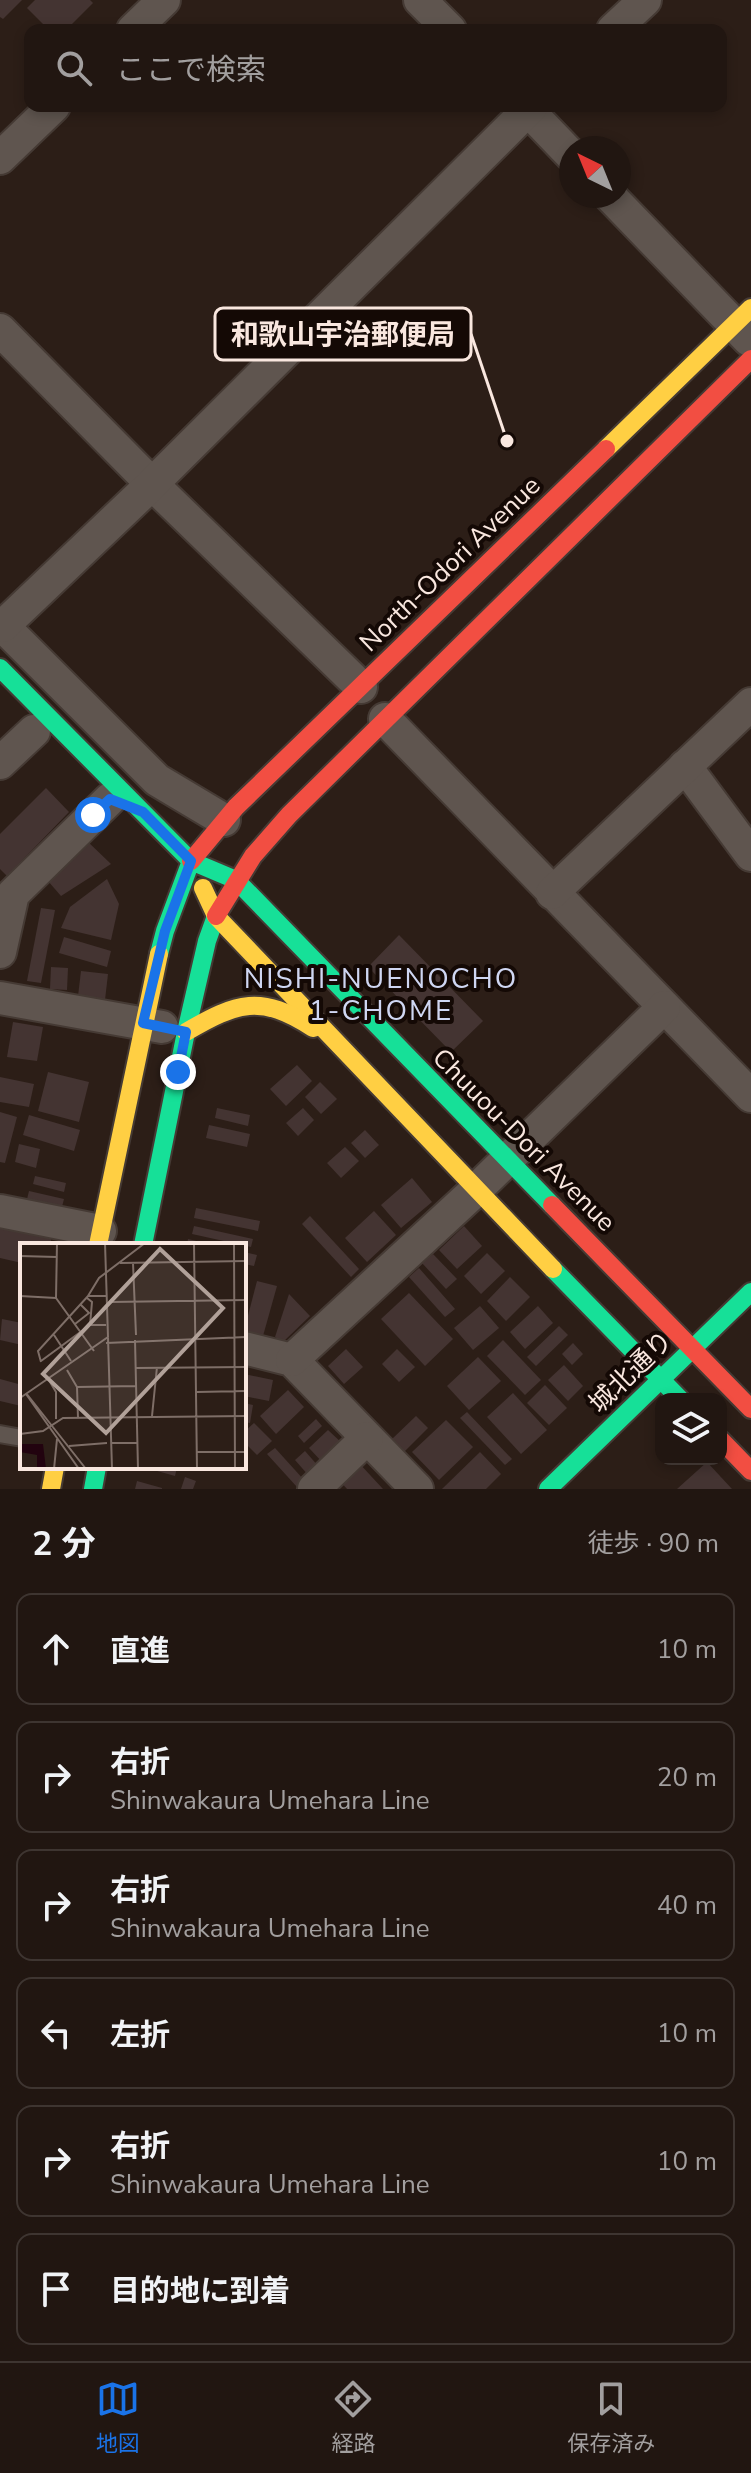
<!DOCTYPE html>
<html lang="ja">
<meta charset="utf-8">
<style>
:root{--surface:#211611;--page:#291f1a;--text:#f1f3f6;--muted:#a29f9f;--line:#3e3531;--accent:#1a73e8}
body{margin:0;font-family:"Nunito Sans","Noto Sans JP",sans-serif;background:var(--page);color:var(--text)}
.controls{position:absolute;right:24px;bottom:24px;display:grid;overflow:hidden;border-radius:16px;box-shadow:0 4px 12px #0003}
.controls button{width:72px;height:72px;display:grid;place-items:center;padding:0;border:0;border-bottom:2px solid var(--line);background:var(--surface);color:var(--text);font:40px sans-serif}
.compass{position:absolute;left:559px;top:136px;width:72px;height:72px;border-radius:50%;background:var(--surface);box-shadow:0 4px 12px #0003;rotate:317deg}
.stop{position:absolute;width:24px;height:24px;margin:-18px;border:6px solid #1a73e8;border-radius:50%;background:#fff}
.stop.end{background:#1a73e8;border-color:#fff;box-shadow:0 2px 8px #0008}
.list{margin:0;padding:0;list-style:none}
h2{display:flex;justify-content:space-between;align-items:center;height:104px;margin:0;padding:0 32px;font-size:34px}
h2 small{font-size:26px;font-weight:400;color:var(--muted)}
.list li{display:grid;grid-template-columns:52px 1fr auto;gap:24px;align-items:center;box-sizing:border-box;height:112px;margin:0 16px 16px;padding:0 16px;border:2px solid var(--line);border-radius:16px}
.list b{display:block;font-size:30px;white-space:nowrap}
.list p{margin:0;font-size:26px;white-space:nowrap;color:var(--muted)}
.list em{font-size:26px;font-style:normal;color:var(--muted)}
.icon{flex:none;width:44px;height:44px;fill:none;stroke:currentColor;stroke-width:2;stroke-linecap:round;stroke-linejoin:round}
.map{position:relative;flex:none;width:751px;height:1489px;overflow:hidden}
.search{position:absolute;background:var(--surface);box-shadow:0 4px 12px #0003;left:24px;right:24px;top:24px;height:88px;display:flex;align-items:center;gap:20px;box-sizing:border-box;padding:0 28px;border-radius:16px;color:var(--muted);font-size:30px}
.sheet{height:872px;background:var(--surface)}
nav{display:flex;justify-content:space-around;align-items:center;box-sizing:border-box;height:112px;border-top:2px solid var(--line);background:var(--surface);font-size:22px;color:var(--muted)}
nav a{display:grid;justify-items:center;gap:4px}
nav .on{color:var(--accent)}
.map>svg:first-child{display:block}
.building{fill:#443432}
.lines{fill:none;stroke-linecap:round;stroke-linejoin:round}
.lane-casing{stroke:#453a34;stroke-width:20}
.street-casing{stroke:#453a34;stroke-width:36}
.fast-casing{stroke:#453a34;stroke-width:22}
.slow-casing{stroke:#453a34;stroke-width:22}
.jam-casing{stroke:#453a34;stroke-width:22}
.lane{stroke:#5f554f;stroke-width:16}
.street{stroke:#5f554f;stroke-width:32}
.fast{stroke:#16e098;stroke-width:18}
.slow{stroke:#ffcf43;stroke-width:18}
.jam{stroke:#f24e42;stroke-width:18}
.route{stroke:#1a73e8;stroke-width:10}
.labels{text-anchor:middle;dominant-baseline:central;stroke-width:8;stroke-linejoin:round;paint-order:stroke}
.street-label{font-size:26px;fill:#f9e7df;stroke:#140905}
.neighbourhood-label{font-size:28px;letter-spacing:2px;fill:#cfd6f2;stroke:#140905}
.inset-road{fill:none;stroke:#7e6e67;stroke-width:2}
.view{fill:#b1a199;fill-opacity:0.15;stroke:#b1a199;stroke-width:4}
.inset-edge{fill:none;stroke:#f9e7df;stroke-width:4}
.leader{fill:none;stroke:#f9e7df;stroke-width:3}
.callout-dot{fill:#f9e7df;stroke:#140905;stroke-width:3}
.callout{fill:#140905;stroke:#f9e7df;stroke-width:3}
.callout-label{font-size:28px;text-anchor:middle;font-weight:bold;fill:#f9e7df}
</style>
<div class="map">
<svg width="751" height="1489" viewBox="0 0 751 1489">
<rect width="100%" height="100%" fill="#2c1e17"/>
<g class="building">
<path d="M 0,0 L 22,0 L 3,19 L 0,17 Z"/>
<path d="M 35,0 L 90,0 L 93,3 L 66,30 L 49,30 L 27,8 Z"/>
<path d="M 46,788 L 69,812 L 7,876 L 0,869 L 0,834 Z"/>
<path d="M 86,840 L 111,864 L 61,896 L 48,881 Z"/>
<path d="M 107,879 L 119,904 L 111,940 L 61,928 L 70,907 Z"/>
<path d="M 41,908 L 55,910 L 41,983 L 27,981 Z"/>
<path d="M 399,935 L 483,1021 L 451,1052 L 368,967 Z"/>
<path d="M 64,937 L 111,951 L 107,967 L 59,953 Z"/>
<path d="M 51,967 L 68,968 L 67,990 L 50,989 Z"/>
<path d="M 81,971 L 108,974 L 105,1000 L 78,996 Z"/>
<path d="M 13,1022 L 43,1027 L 37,1061 L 7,1057 Z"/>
<path d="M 297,1065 L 312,1081 L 286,1106 L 270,1089 Z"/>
<path d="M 48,1072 L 89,1082 L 79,1122 L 38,1111 Z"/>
<path d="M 0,1077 L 34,1084 L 29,1107 L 0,1102 Z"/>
<path d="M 320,1082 L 337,1099 L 321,1114 L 305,1097 Z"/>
<path d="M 217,1108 L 250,1115 L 248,1126 L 215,1118 Z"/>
<path d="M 303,1108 L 314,1120 L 298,1136 L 286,1123 Z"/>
<path d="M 0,1112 L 17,1117 L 5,1163 L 0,1162 Z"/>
<path d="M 29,1115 L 80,1130 L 74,1151 L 23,1135 Z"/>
<path d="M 209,1125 L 250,1134 L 247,1147 L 206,1138 Z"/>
<path d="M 365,1130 L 379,1145 L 365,1158 L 351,1143 Z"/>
<path d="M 19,1144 L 40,1149 L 36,1168 L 15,1162 Z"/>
<path d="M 345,1147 L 359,1161 L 341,1178 L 327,1163 Z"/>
<path d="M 35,1176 L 66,1183 L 64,1192 L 33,1184 Z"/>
<path d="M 412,1178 L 432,1202 L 401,1228 L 381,1205 Z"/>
<path d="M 29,1191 L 64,1199 L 61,1211 L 26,1203 Z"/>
<path d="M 196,1208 L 260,1221 L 258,1231 L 194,1218 Z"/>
<path d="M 374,1211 L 396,1235 L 367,1262 L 345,1238 Z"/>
<path d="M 310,1216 L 359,1269 L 351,1277 L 302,1224 Z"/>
<path d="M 0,1220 L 53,1232 L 50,1245 L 22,1245 L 22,1263 L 0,1258 Z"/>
<path d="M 194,1226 L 253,1239 L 251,1247 L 192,1234 Z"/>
<path d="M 464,1226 L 482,1246 L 457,1269 L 439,1250 Z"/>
<path d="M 188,1239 L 209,1244 L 209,1245 L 187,1245 Z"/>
<path d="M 244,1252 L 257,1255 L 254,1266 L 244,1264 Z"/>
<path d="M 487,1253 L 505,1271 L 481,1294 L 464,1276 Z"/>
<path d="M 433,1254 L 457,1279 L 446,1289 L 422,1263 Z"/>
<path d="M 419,1268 L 455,1309 L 445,1317 L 409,1277 Z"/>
<path d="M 510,1277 L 530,1297 L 506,1321 L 487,1301 Z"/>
<path d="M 257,1281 L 277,1286 L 263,1336 L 244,1331 Z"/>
<path d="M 409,1293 L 453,1339 L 425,1366 L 381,1319 Z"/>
<path d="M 289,1294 L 310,1316 L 283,1342 L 275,1337 Z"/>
<path d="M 480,1306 L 499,1328 L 473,1350 L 454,1328 Z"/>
<path d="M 538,1306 L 553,1323 L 525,1349 L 510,1332 Z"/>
<path d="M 2,1319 L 22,1323 L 22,1345 L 0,1340 Z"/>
<path d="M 559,1326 L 568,1335 L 536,1366 L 527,1357 Z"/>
<path d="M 503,1340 L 541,1380 L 525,1395 L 487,1356 Z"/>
<path d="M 573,1343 L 583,1354 L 572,1365 L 562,1354 Z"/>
<path d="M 346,1349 L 363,1367 L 344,1384 L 328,1366 Z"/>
<path d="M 397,1349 L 415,1367 L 399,1382 L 382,1364 Z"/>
<path d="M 478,1357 L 501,1381 L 469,1410 L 447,1386 Z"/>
<path d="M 564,1365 L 583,1386 L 568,1401 L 548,1380 Z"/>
<path d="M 244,1374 L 273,1380 L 269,1401 L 244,1396 Z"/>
<path d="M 0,1379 L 22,1385 L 21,1406 L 0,1401 Z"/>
<path d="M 545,1385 L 567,1408 L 549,1425 L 527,1403 Z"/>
<path d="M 288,1390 L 304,1407 L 276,1434 L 260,1416 Z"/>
<path d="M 513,1393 L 547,1430 L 521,1454 L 487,1417 Z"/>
<path d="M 244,1403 L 253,1405 L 250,1423 L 244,1422 Z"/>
<path d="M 467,1412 L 512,1459 L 505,1465 L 460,1418 Z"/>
<path d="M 416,1416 L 428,1428 L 403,1453 L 391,1440 Z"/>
<path d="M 316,1419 L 322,1426 L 304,1443 L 298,1436 Z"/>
<path d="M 446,1420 L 473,1447 L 439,1480 L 412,1452 Z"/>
<path d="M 254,1423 L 272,1441 L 257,1455 L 244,1442 L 244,1432 Z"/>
<path d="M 328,1430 L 344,1445 L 324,1464 L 309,1448 Z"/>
<path d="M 275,1448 L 304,1480 L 297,1487 L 267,1454 Z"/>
<path d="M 305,1451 L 319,1467 L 309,1476 L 295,1460 Z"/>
<path d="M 480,1452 L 501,1474 L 486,1489 L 442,1489 Z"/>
<path d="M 358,1462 L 383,1489 L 347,1489 L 339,1480 Z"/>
<path d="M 707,1462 L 732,1489 L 677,1489 Z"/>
<path d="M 143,1467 L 177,1467 L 175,1476 Z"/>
<path d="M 185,1477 L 196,1481 L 193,1489 L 181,1489 Z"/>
<path d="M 137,1481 L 162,1488 L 162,1489 L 135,1489 Z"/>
</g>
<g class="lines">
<defs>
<path id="lane" d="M 0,1434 L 22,1438"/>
<g id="street">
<path d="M 420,0 L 450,30"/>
<path d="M 133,30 L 164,0"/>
<path d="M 613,30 L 645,0"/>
<path d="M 524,106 L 571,155"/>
<path d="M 0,158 L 54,106"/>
<path d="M 610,196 L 749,340"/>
<path d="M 0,330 L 152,484 L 361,687"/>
<path d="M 0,623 L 157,780 L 224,820"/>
<path d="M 3,626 L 152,484 L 532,106"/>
<path d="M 385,719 L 751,1096"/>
<path d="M 0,763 L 34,731"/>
<path d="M 685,766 L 751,855"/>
<path d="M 552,893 L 751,704"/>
<path d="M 0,952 L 13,894 L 110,799"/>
<path d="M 0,998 L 162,1027"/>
<path d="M 0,1211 L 100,1231"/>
<path d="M 244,1348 L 292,1360 L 417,1489"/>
<path d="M 292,1360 L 476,1190 L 664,1007"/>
<path d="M 314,1489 L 367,1438"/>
</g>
<g id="fast">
<path d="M 0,668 L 191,861 L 165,931 L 159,954"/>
<path d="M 191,861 L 236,880 L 552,1205"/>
<path d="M 143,1245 L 186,1032 L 207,941 L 216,916"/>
<path d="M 553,1269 L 680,1399"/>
<path d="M 93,1489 L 97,1467"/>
<path d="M 548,1489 L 751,1292"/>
</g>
<g id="slow">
<path d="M 606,449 L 751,308"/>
<path d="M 203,888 L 216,916 L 553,1269"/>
<path d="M 186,1032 C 237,1002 261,994 313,1028"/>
<path d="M 98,1245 L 159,954"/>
<path d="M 51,1489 L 55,1467"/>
</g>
<g id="jam">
<path d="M 191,861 L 236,807 L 606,449"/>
<path d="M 216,916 L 253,856 L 289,815 L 751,359"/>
<path d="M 552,1205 L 751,1409"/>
<path d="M 721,1440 L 751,1471"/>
</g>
</defs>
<use href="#lane" class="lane-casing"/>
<use href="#street" class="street-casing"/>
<use href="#fast" class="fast-casing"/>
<use href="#slow" class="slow-casing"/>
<use href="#jam" class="jam-casing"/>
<use href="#lane" class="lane"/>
<use href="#street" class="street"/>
<use href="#fast" class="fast"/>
<use href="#slow" class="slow"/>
<use href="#jam" class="jam"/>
</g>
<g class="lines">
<path class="route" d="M 93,815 L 110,799 L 143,812 L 191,861 L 165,931 L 143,1023 L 186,1032 L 178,1072"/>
</g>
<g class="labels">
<g class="street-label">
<text transform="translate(450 564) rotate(-44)">North-Odori Avenue</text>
<text transform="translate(524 1140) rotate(45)">Chuuou-Dori Avenue</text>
<text transform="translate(631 1372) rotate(-44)">城北通り</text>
</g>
<g class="neighbourhood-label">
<text x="381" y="979">NISHI-NUENOCHO<tspan x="381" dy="32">1-CHOME</tspan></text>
</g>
</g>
<g transform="translate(20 1243)">
<rect width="226" height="226" fill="#2c1e17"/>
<path d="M 0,201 L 23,201 L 26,226 L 17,226 L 17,212 L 0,209 Z" fill="#22030f"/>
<path class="inset-road" d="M 37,0 L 36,55 L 74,108M 174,0 L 177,226M 214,0 L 215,226M 0,13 L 37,14M 100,20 L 226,18M 113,20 L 116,92M 0,53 L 36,55M 68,53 L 79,35 L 125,0M 67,55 L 72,59 L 70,82M 91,59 L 226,57M 55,81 L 69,70 L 61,62M 34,92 L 51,118M 88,95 L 92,226M 115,97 L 118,226M 86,100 L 226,94M 21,118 L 70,82 L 86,82M 21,119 L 18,108 L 68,53 L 87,53M 116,125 L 226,124M 47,127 L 57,144 L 58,175M 30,139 L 36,149 L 36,176M 57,144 L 116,143M 177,149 L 226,148M 6,150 L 66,226M 6,151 L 59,226M 0,155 L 88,94 L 85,0M 132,173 L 137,124M 0,191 L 23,188 L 43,175 L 226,173M 92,200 L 118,200M 49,203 L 87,200M 177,209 L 226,209M 34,226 L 37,196"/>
<path class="view" d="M 140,6 L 203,65 L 86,190 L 23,131 Z"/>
<rect width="226" height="226" class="inset-edge"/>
</g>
<path class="leader" d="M507 441L471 334"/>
<circle class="callout-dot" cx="507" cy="441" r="8"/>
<rect class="callout" x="215" y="308" width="256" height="52" rx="8"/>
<g class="callout-label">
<text x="343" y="344">和歌山宇治郵便局</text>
</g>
</svg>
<div class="controls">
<button><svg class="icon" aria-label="layers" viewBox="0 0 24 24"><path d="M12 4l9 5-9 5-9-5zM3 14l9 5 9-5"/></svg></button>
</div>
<svg class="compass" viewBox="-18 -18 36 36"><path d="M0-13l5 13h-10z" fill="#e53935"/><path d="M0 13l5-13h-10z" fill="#a29f9f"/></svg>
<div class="stop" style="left:93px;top:815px"></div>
<div class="stop end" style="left:178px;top:1072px"></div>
<div class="search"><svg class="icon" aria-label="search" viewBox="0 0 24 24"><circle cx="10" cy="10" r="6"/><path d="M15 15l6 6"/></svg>ここで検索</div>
</div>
<section class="sheet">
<h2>2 分<small>徒歩 · 90 m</small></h2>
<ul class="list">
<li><svg class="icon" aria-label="ahead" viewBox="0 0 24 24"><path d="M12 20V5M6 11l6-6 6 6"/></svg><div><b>直進</b></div><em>10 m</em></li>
<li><svg class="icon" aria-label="right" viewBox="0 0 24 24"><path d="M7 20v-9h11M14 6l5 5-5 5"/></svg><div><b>右折</b><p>Shinwakaura Umehara Line</p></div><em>20 m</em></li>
<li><svg class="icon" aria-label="right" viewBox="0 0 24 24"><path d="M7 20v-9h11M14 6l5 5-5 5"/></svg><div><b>右折</b><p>Shinwakaura Umehara Line</p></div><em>40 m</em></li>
<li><svg class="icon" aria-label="left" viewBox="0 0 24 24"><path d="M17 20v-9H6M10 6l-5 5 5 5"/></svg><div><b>左折</b></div><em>10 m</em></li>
<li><svg class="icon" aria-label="right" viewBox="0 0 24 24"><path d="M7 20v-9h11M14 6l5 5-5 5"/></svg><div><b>右折</b><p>Shinwakaura Umehara Line</p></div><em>10 m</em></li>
<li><svg class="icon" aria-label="arrive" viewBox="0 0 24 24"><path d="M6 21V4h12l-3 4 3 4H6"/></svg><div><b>目的地に到着</b></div></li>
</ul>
</section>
<nav>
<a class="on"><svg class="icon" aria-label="map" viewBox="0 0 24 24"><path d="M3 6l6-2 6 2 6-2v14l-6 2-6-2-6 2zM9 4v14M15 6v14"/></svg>地図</a>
<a><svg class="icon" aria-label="directions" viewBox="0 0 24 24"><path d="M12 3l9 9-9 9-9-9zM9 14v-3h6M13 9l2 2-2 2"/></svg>経路</a>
<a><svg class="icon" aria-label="saved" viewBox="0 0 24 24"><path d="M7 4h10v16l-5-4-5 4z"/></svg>保存済み</a>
</nav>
